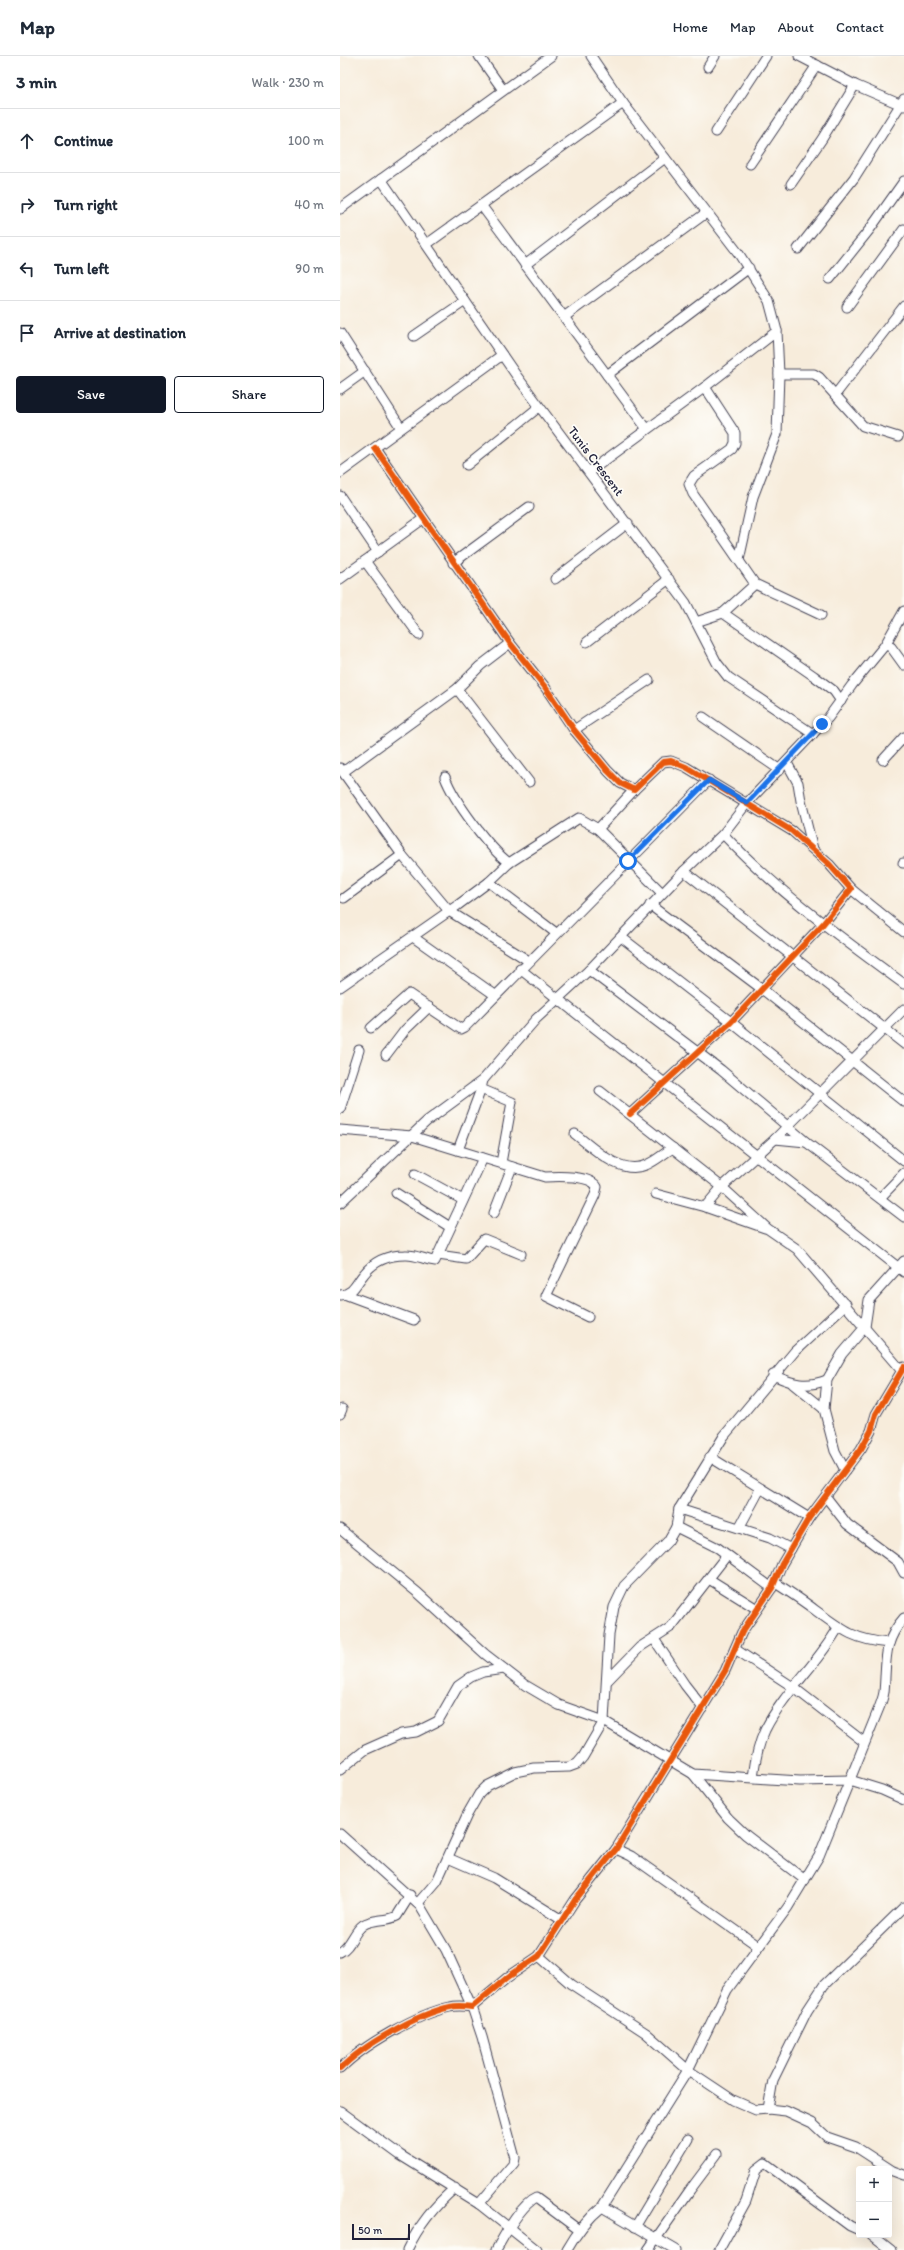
<!DOCTYPE html>
<meta charset="utf-8">
<style>
:root{--surface:#fff;--page:#f6f6f7;--text:#1f2937;--muted:#747a83;--line:#e0e1e3;--accent:#111827}
body{margin:0;font-family:Itim,sans-serif;background:var(--page);color:var(--text)}
.controls{position:absolute;right:12px;bottom:12px;display:grid;overflow:hidden;border-radius:4px;box-shadow:0 4px 16px #0002}
.controls button{width:36px;height:36px;display:grid;place-items:center;padding:0;border:0;border-bottom:1px solid var(--line);background:var(--surface);color:var(--text);font:20px sans-serif}
.scale{position:absolute;left:12px;bottom:10px;width:58px;box-sizing:border-box;padding-left:4px;border:2px solid #22223b;border-top:0;font-size:11px;line-height:14px;white-space:nowrap;color:#22223b;-webkit-text-stroke:3px #fdfcf7;paint-order:stroke}
.stop{position:absolute;width:12px;height:12px;margin:-9px;border:3px solid #1a73e8;border-radius:50%;background:#fff}
.stop.end{background:#1a73e8;border-color:#fff;box-shadow:0 1px 4px #0008}
.list{margin:0;padding:0;list-style:none}
h2{display:flex;justify-content:space-between;align-items:center;height:52px;margin:0;padding:0 16px;font-size:17px}
h2 small{font-size:13px;font-weight:400;color:var(--muted)}
.list li{display:grid;grid-template-columns:26px 1fr auto;gap:12px;align-items:center;box-sizing:border-box;height:64px;padding:0 16px;border-top:1px solid var(--line)}
.list b{display:block;font-size:15px;white-space:nowrap}
.list em{font-size:13px;font-style:normal;color:var(--muted)}
.actions{display:flex;gap:8px;padding:12px 16px}
.actions a{flex:1;padding:9px 0;border:1px solid var(--accent);border-radius:4px;text-align:center;font-size:14px;color:var(--accent)}
.actions .main{background:var(--accent);color:#fff}
.icon{flex:none;width:22px;height:22px;fill:none;stroke:currentColor;stroke-width:2;stroke-linecap:round;stroke-linejoin:round}
.map{position:relative;flex:none;width:564px;height:2194px;overflow:hidden}
header{display:flex;align-items:center;gap:24px;box-sizing:border-box;height:56px;padding:0 20px;background:var(--surface);border-bottom:1px solid var(--line)}
header strong{font-size:19px}
nav{display:flex;gap:22px;margin-inline-start:auto;font-size:14px}
main{display:flex}
aside{flex:1;background:var(--surface)}
.map>svg:first-child{display:block}
.lines{fill:none;stroke-linecap:round;stroke-linejoin:round}
.minor-casing{stroke:#424053;stroke-width:11}
.minor{stroke:#fff;stroke-width:9}
.cycleway-casing{stroke:#fdfcf7;stroke-width:8}
.cycleway{stroke:#e8590c;stroke-width:6}
.route{stroke:#1a73e8;stroke-width:5}
.labels{text-anchor:middle;dominant-baseline:central;stroke-width:3.5;stroke-linejoin:round;paint-order:stroke}
.street-label{font-size:13px;fill:#22223b;stroke:#fdfcf7}
</style>
<header>
<strong>Map</strong>
<nav><a>Home</a><a>Map</a><a>About</a><a>Contact</a></nav>
</header>
<main>
<aside>
<h2>3 min<small>Walk · 230 m</small></h2>
<ul class="list">
<li><svg class="icon" aria-label="ahead" viewBox="0 0 24 24"><path d="M12 20V5M6 11l6-6 6 6"/></svg><div><b>Continue</b></div><em>100 m</em></li>
<li><svg class="icon" aria-label="right" viewBox="0 0 24 24"><path d="M7 20v-9h11M14 6l5 5-5 5"/></svg><div><b>Turn right</b></div><em>40 m</em></li>
<li><svg class="icon" aria-label="left" viewBox="0 0 24 24"><path d="M17 20v-9H6M10 6l-5 5 5 5"/></svg><div><b>Turn left</b></div><em>90 m</em></li>
<li><svg class="icon" aria-label="arrive" viewBox="0 0 24 24"><path d="M6 21V4h12l-3 4 3 4H6"/></svg><div><b>Arrive at destination</b></div></li>
</ul>
<div class="actions"><a class="main">Save</a><a>Share</a></div>
</aside>
<div class="map">
<svg width="564" height="2194" viewBox="0 0 564 2194">
<rect width="100%" height="100%" fill="#fdfcf7"/>
<filter id="ink" filterUnits="userSpaceOnUse"><feTurbulence type="fractalNoise" baseFrequency=".025" numOctaves="2"/><feDisplacementMap in="SourceGraphic" scale="8" xChannelSelector="R" yChannelSelector="G"/><feConvolveMatrix kernelMatrix="1 2 1 2 8 2 1 2 1" color-interpolation-filters="sRGB"/></filter>
<filter id="wash" filterUnits="userSpaceOnUse"><feTurbulence type="fractalNoise" baseFrequency=".012" numOctaves="4" result="noise"/><feDisplacementMap in="SourceGraphic" scale="16" xChannelSelector="R" yChannelSelector="G"/><feGaussianBlur stdDeviation="0.9" result="paint"/><feColorMatrix in="noise" values="0 0 0 0 0 0 0 0 0 0 0 0 0 0 0 0 0 1.4 0 .05"/><feComposite in="paint" operator="in"/></filter>
<g filter="url(#wash)">
<rect width="100%" height="100%" fill="#f7ecdb"/>
</g>
<g filter="url(#ink)">
<g class="lines">
<defs>
<g id="minor">
<path d="M 139,0 L 163,34"/>
<path d="M 251,0 L 283,47 L 399,198 L 429,245 L 437,275 L 439,318 L 437,378 L 413,441 L 399,504"/>
<path d="M 459,0 L 515,29 L 564,50"/>
<path d="M 368,11 L 375,0"/>
<path d="M 376,76 L 426,0"/>
<path d="M 410,108 L 477,9"/>
<path d="M 41,123 L 176,319 L 346,547 L 377,607 L 388,621 L 473,678"/>
<path d="M 451,128 L 482,83 L 515,29"/>
<path d="M 141,149 L 307,373"/>
<path d="M 0,153 L 211,0"/>
<path d="M 87,188 L 283,47"/>
<path d="M 458,193 L 514,122 L 564,43"/>
<path d="M 185,209 L 325,102"/>
<path d="M 490,223 L 530,173 L 564,125"/>
<path d="M 507,251 L 564,173"/>
<path d="M 224,261 L 366,157"/>
<path d="M 0,277 L 61,372"/>
<path d="M 74,280 L 125,245"/>
<path d="M 439,318 L 474,318 L 479,321 L 523,370 L 558,381"/>
<path d="M 267,319 L 409,212"/>
<path d="M 365,331 L 395,377 L 395,387 L 392,393 L 354,420 L 349,428 L 353,438 L 415,528 L 481,559"/>
<path d="M 0,333 L 25,315"/>
<path d="M 495,339 L 564,250"/>
<path d="M 35,392 L 170,587 L 205,631 L 234,674 L 268,715 L 280,727 L 294,734 L 323,706 L 331,705 L 346,711 L 452,775 L 489,808 L 511,833 L 483,868 L 391,966 L 290,1058"/>
<path d="M 127,409 L 199,351"/>
<path d="M 249,416 L 365,331 L 437,275"/>
<path d="M 0,417 L 162,299"/>
<path d="M 0,440 L 38,496"/>
<path d="M 25,505 L 79,579"/>
<path d="M 113,507 L 189,451"/>
<path d="M 0,523 L 83,463"/>
<path d="M 215,523 L 288,467"/>
<path d="M 383,557 L 474,620 L 494,635 L 501,645"/>
<path d="M 356,566 L 383,557 L 415,528"/>
<path d="M 247,586 L 329,523"/>
<path d="M 545,589 L 551,591 L 564,609"/>
<path d="M 117,633 L 189,726"/>
<path d="M 363,661 L 440,714"/>
<path d="M 234,674 L 309,624"/>
<path d="M 543,704 L 564,681"/>
<path d="M 447,707 L 458,727 L 461,745 L 473,793"/>
<path d="M 0,712 L 62,799 L 109,855 L 189,905"/>
<path d="M 3,716 L 117,633 L 140,610 L 170,587"/>
<path d="M 105,721 C 114,745 149,792 169,807 L 239,762 L 258,773"/>
<path d="M 294,734 L 258,773 L 322,837"/>
<path d="M 383,778 C 437,835 501,882 564,928"/>
<path d="M 563,807 L 564,807"/>
<path d="M 344,815 L 564,988"/>
<path d="M 149,826 L 216,877"/>
<path d="M 511,833 L 564,876"/>
<path d="M 4,842 L 62,799"/>
<path d="M 310,849 L 422,933 L 564,1046"/>
<path d="M 73,881 L 155,939"/>
<path d="M 281,881 L 391,966 L 564,1105"/>
<path d="M 180,913 L 564,1216"/>
<path d="M 249,914 L 381,1014 L 466,1086 L 564,1161"/>
<path d="M 0,931 L 118,849 L 149,826 L 169,807"/>
<path d="M 31,972 L 69,938 L 121,973 L 125,971 L 369,724"/>
<path d="M 46,999 L 65,974 L 89,951"/>
<path d="M 143,1024 L 141,1033 L 172,1046 L 161,1107"/>
<path d="M 260,1035 L 382,1131 L 428,1173 L 457,1193 L 561,1314"/>
<path d="M 0,1053 L 19,994"/>
<path d="M 0,1074 L 72,1080 L 205,1121 C 218,1120 251,1119 257,1131 L 255,1139 L 206,1240 L 248,1261"/>
<path d="M 235,1078 C 254,1093 281,1120 306,1109 C 316,1105 324,1097 333,1092"/>
<path d="M 435,1083 L 466,1086"/>
<path d="M 118,1094 L 141,1033"/>
<path d="M 75,1118 L 123,1144"/>
<path d="M 56,1137 L 110,1171"/>
<path d="M 316,1138 L 365,1151 L 425,1172"/>
<path d="M 540,1142 L 564,1117"/>
<path d="M 0,1147 L 87,1065 L 143,1024 L 196,963 L 249,914 L 344,815 L 383,778 L 407,747 L 488,662 L 512,629 L 545,589 L 564,555"/>
<path d="M 365,1151 L 382,1131 L 435,1083 L 564,953"/>
<path d="M 154,1157 L 172,1111"/>
<path d="M 98,1199 L 126,1203 L 144,1183 L 181,1198"/>
<path d="M 0,1239 C 14,1238 16,1227 24,1218 C 34,1205 49,1199 65,1199 C 75,1198 85,1204 95,1205 L 143,1102"/>
<path d="M 7,1239 L 74,1264"/>
<path d="M 433,1319 C 453,1328 466,1332 487,1324"/>
<path d="M 453,1328 L 484,1353"/>
<path d="M 0,1358 L 2,1353"/>
<path d="M 370,1401 L 469,1462"/>
<path d="M 505,1414 L 495,1395 L 484,1353 L 487,1324 L 502,1298 L 525,1271 L 529,1244 L 564,1205"/>
<path d="M 486,1441 L 507,1468 L 558,1506 L 564,1517"/>
<path d="M 339,1453 L 430,1482 L 451,1493"/>
<path d="M 336,1471 L 378,1492 L 432,1532"/>
<path d="M 399,1472 L 420,1433"/>
<path d="M 0,1473 L 78,1537 L 145,1598 L 185,1629 L 219,1649 L 264,1665 L 353,1718 L 460,1725 L 510,1724 L 542,1734 L 564,1744"/>
<path d="M 369,1523 L 417,1553"/>
<path d="M 434,1526 C 448,1535 462,1544 475,1554 C 502,1574 514,1584 549,1587"/>
<path d="M 314,1583 L 345,1629 L 363,1652"/>
<path d="M 395,1593 L 453,1631 L 524,1686"/>
<path d="M 268,1624 L 300,1591 L 331,1571 L 387,1499"/>
<path d="M 0,1714 L 25,1694 L 61,1678 L 76,1676 L 98,1665 L 118,1630 L 131,1621 L 143,1616 L 164,1613"/>
<path d="M 353,1718 L 388,1762 L 406,1779 L 465,1824"/>
<path d="M 413,1721 C 415,1705 418,1689 425,1674 C 444,1636 477,1609 498,1572"/>
<path d="M 0,1778 L 80,1850 L 106,1894 L 132,1951 L 142,1981 L 175,2102 L 174,2107 L 139,2148"/>
<path d="M 276,1793 L 291,1800 L 418,1890"/>
<path d="M 108,1802 L 154,1822 L 222,1864"/>
<path d="M 78,1847 L 97,1825 L 127,1759 L 139,1738 L 147,1730 L 175,1716 L 194,1712 L 229,1711 L 237,1708 L 243,1701 L 264,1665 L 269,1579 L 274,1551 L 284,1530 L 328,1485 L 336,1471 L 339,1453 L 384,1380 L 455,1295 L 506,1248"/>
<path d="M 0,1896 C 11,1891 13,1876 23,1869 C 33,1862 47,1866 57,1860 L 70,1839"/>
<path d="M 199,1900 L 231,1928 L 306,1977 L 348,2014 L 393,2044 L 416,2054 L 428,2053 L 446,2055 L 472,2067 L 487,2081 L 516,2091 L 553,2115 L 564,2119"/>
<path d="M 0,2013 C 23,1989 78,1958 110,1951 C 117,1949 125,1950 132,1951 L 168,1921 L 199,1900 L 235,1844 L 276,1793 L 385,1615 L 402,1576 L 432,1532 L 442,1508 L 469,1462 L 521,1393 L 531,1375 L 536,1358 L 564,1311"/>
<path d="M 428,2053 L 433,2024 L 467,1955 L 484,1929 L 564,1851"/>
<path d="M 0,2055 L 60,2099 L 139,2148 L 197,2194"/>
<path d="M 262,2151 L 336,2194"/>
<path d="M 295,2171 L 348,2083"/>
<path d="M 532,2179 L 551,2194"/>
<path d="M 67,2194 C 79,2169 94,2150 115,2132"/>
<path d="M 156,2194 C 164,2180 181,2148 196,2142 L 239,2174"/>
<path d="M 227,2194 C 236,2178 247,2163 262,2151 L 348,2014 L 387,1934 L 448,1851 L 479,1800 L 537,1657 C 540,1650 543,1643 544,1636 C 547,1605 542,1587 564,1562"/>
<path d="M 308,2194 L 350,2134 L 377,2098"/>
<path d="M 379,2194 L 406,2145 L 416,2114 L 425,2107 L 510,2170 L 519,2174"/>
</g>
</defs>
<use href="#minor" class="minor-casing"/>
<use href="#minor" class="minor"/>
<defs>
<g id="cycleway">
<path d="M 35,392 L 170,587 L 205,631 L 234,674 L 268,715 L 280,727 L 294,734 L 323,706 L 331,705 L 346,711 L 452,775 L 489,808 L 511,833 L 483,868 L 391,966 L 290,1058"/>
<path d="M 0,2013 C 23,1989 78,1958 110,1951 C 117,1949 125,1950 132,1951 L 168,1921 L 199,1900 L 235,1844 L 276,1793 L 385,1615 L 402,1576 L 432,1532 L 442,1508 L 469,1462 L 521,1393 L 531,1375 L 536,1358 L 564,1311"/>
</g>
</defs>
<use href="#cycleway" class="cycleway-casing"/>
<use href="#cycleway" class="cycleway"/>
</g>
</g>
<g class="lines" filter="url(#ink)">
<path class="route" d="M 288,805 L 369,724 L 407,747 L 482,668"/>
</g>
<g class="labels">
<g class="street-label">
<text transform="translate(256 405) rotate(53)">Tunis Crescent</text>
</g>
</g>
</svg>
<div class="controls">
<button>+</button>
<button>−</button>
</div>
<div class="scale">50 m</div>
<div class="stop" style="left:288px;top:805px"></div>
<div class="stop end" style="left:482px;top:668px"></div>
</div>
</main>
